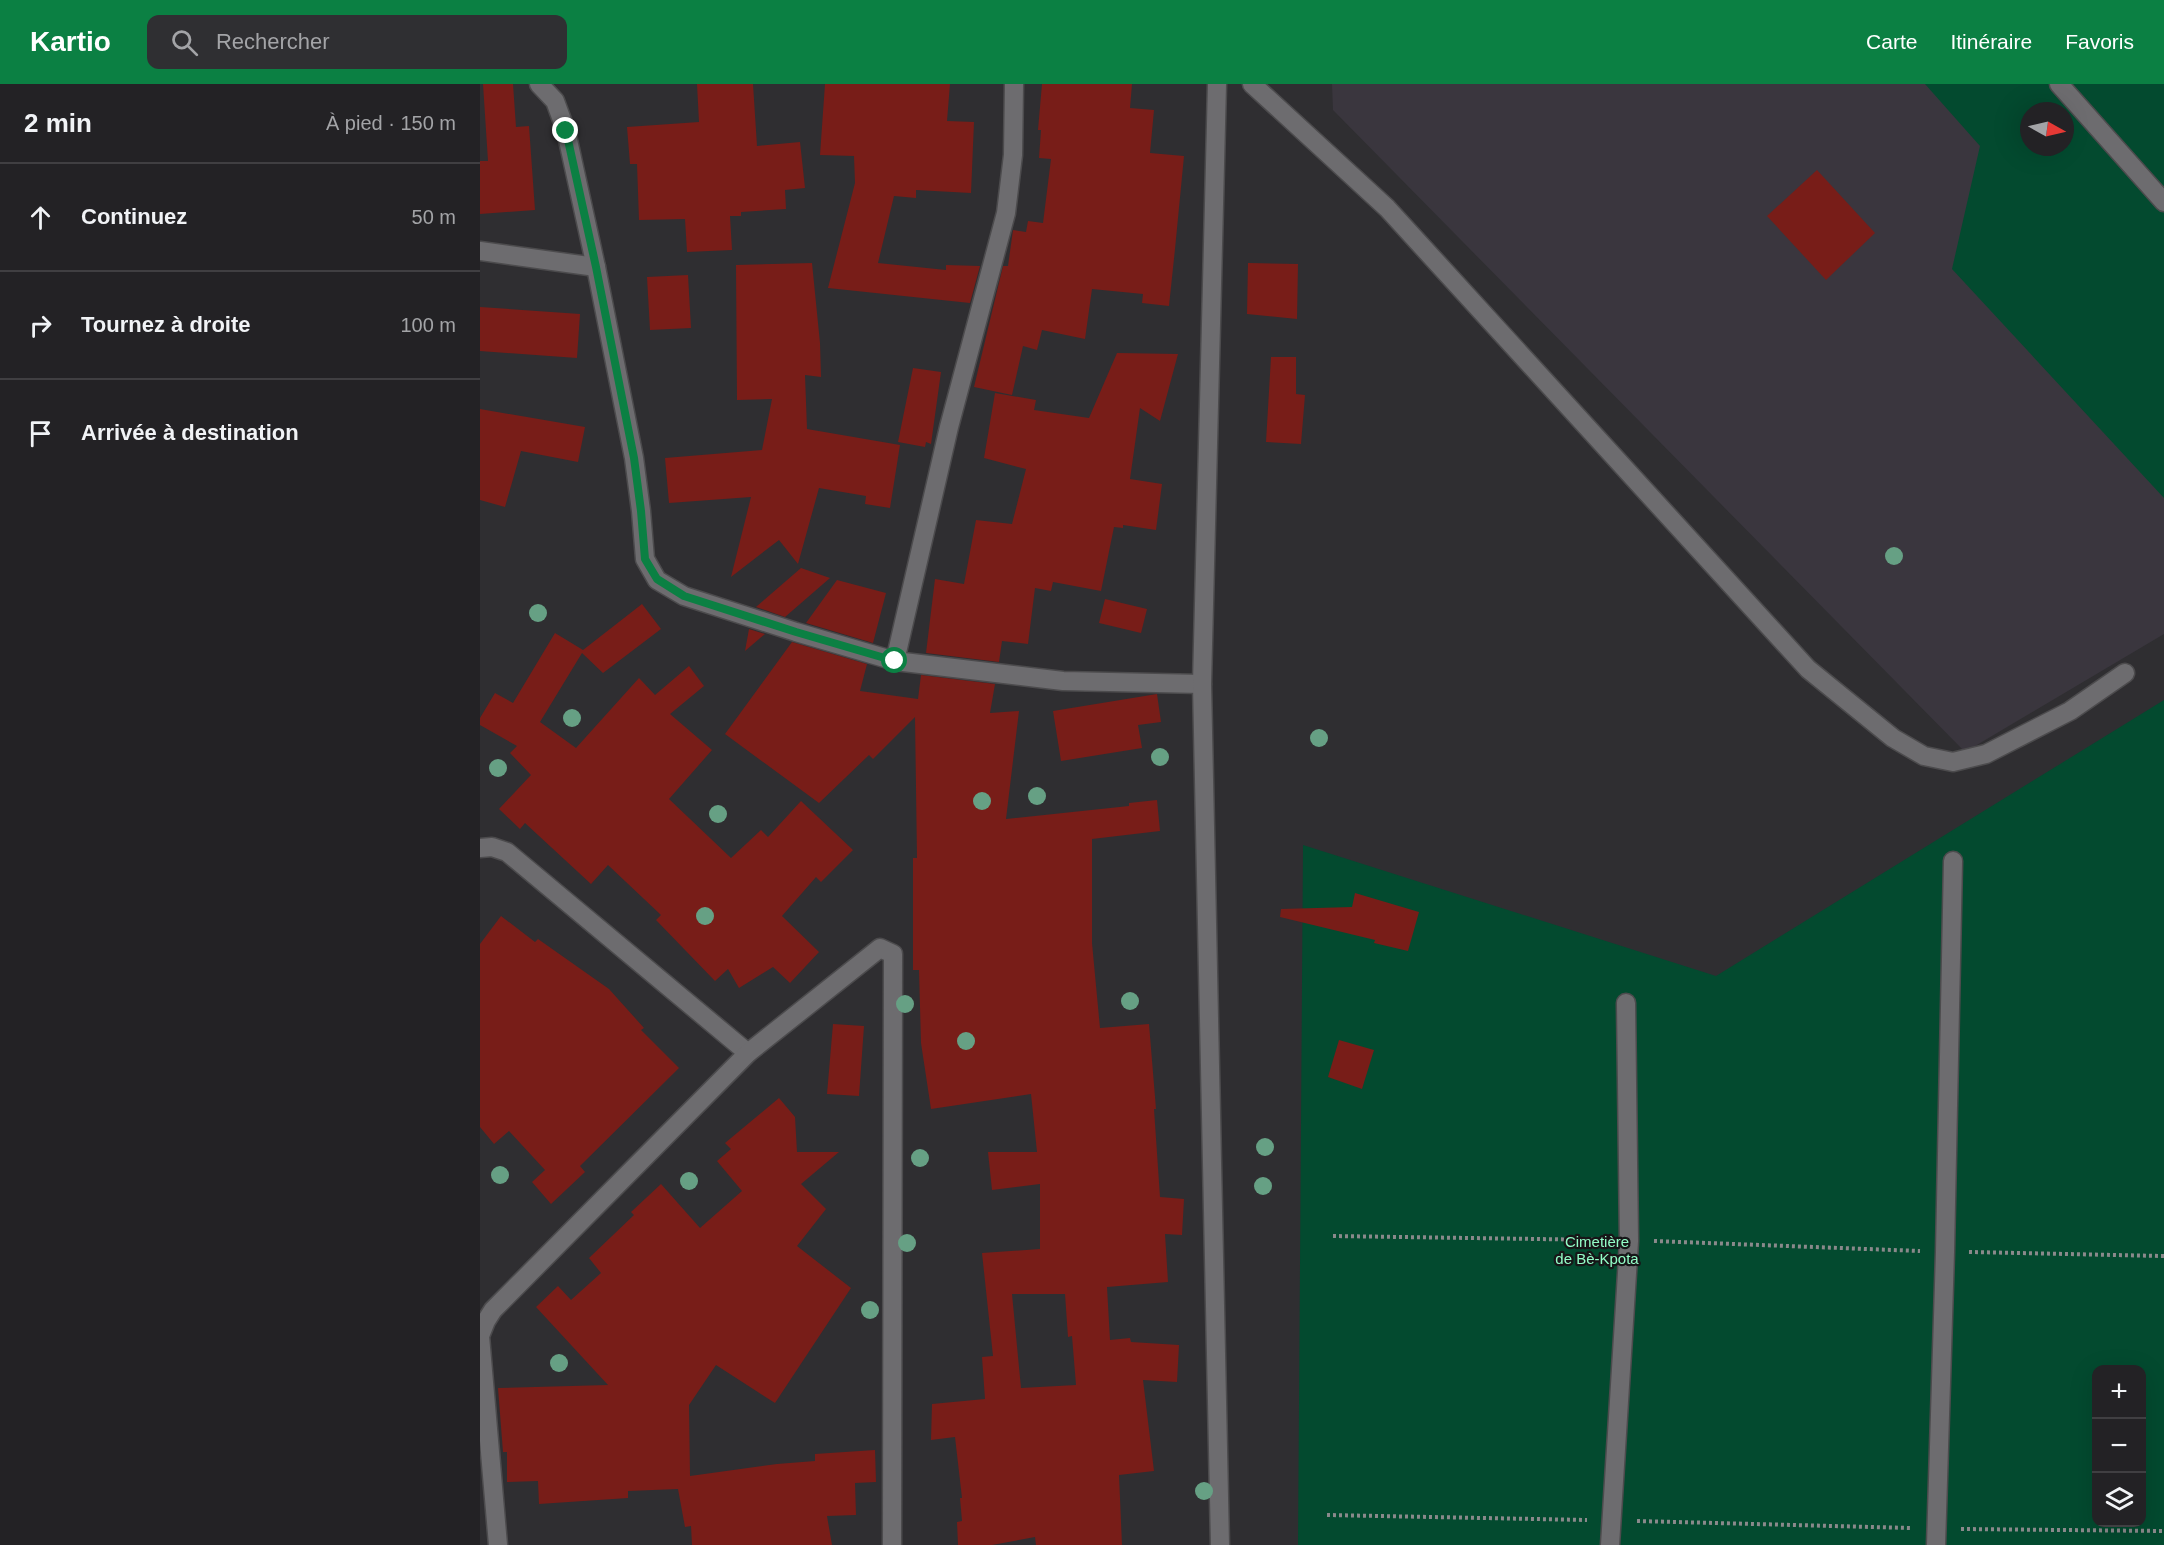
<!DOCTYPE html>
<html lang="fr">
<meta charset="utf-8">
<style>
:root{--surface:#232225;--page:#2f2f32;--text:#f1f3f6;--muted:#a3a4a7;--line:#403f42;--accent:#0b8043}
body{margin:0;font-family:Helvetica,sans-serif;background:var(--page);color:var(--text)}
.controls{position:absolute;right:18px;bottom:18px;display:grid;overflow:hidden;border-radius:12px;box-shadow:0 6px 24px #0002}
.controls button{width:54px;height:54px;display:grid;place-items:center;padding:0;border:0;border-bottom:2px solid var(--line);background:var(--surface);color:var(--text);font:30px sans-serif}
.compass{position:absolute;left:1540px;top:18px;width:54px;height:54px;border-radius:50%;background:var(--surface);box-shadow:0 6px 24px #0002;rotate:98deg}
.stop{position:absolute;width:18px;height:18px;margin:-14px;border:4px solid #0b8043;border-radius:50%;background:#fff}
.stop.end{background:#0b8043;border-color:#fff;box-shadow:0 2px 6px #0008}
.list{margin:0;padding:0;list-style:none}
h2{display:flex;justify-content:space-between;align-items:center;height:78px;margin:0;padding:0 24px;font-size:26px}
h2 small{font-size:20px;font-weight:400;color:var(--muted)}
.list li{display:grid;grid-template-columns:39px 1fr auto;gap:18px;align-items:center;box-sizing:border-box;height:108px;padding:0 24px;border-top:2px solid var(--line)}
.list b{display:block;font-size:22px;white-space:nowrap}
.list em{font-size:20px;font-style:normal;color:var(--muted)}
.icon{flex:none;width:33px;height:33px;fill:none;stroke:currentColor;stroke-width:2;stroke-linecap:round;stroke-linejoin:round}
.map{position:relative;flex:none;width:1684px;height:1461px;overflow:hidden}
header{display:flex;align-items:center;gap:36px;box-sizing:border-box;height:84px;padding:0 30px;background:var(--accent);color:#fff}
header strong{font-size:28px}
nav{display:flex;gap:33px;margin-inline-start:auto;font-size:21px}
.search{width:420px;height:54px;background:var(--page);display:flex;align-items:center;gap:15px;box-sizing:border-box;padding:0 21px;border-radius:12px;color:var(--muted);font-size:22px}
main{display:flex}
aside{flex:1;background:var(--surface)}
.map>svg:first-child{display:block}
.built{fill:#3a363e;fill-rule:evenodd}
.green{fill:#034a2f;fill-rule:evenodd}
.building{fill:#781d18;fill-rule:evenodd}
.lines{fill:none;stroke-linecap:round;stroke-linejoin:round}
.lane-casing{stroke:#4c4b4d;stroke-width:21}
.street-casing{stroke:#4c4b4d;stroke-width:21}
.path{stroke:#8a898b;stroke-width:4;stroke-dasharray:3 3;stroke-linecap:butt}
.lane{stroke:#6d6c6f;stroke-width:18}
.street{stroke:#6d6c6f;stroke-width:18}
.tree{fill:#66a084}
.route{stroke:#0b8043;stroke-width:8}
.labels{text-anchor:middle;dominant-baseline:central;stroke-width:4.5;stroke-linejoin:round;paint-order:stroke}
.park-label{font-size:15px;fill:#93fdc7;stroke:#171618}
</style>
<header>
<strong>Kartio</strong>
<div class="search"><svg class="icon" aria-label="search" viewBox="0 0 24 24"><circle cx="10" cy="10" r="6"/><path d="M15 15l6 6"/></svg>Rechercher</div>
<nav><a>Carte</a><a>Itinéraire</a><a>Favoris</a></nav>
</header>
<main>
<aside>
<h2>2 min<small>À pied · 150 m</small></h2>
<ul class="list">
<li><svg class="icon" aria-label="ahead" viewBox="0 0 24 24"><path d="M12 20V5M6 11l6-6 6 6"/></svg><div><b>Continuez</b></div><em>50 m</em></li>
<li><svg class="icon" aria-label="right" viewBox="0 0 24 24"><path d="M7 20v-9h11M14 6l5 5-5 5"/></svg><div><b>Tournez à droite</b></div><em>100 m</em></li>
<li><svg class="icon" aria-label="arrive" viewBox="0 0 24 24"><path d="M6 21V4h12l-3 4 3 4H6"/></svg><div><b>Arrivée à destination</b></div></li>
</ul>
</aside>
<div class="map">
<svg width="1684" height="1461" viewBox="0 0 1684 1461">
<rect width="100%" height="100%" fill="#2f2e31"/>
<path class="built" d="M 852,0 L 1684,0 L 1684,550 L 1485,668 L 853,26 ZM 1549,27 L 1585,27 L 1585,63 L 1549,63 Z"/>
<g class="green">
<path d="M 1445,0 L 1684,0 L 1684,414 L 1472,185 L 1500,62 ZM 1549,27 L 1585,27 L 1585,63 L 1549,63 Z"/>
<path d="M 1684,616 L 1684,1461 L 818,1461 L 823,761 L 1236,892 ZM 1616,1286 L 1662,1286 L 1662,1438 L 1616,1438 Z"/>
</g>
<g class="building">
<path d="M 3,0 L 33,0 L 36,43 L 49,42 L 55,126 L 0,130 L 0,77 L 8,77 Z"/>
<path d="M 217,0 L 273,0 L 277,62 L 320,58 L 325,104 L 305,106 L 306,125 L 261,128 L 261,132 L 250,132 L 252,166 L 207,168 L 205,135 L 159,136 L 157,80 L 150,80 L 147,43 L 219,38 Z"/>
<path d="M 345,0 L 470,0 L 467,37 L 494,38 L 491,109 L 436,106 L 436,114 L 414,112 L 398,179 L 466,186 L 466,181 L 500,182 L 490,219 L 348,204 L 375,99 L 374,72 L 340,71 Z"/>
<path d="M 562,0 L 652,0 L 650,24 L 674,26 L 670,69 L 704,72 L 695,165 L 689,222 L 662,219 L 663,210 L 612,205 L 605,255 L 562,246 L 557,266 L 543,262 L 532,311 L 494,303 L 523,182 L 528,182 L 533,146 L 546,148 L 548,137 L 563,139 L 571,75 L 559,74 L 561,46 L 558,46 Z"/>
<path d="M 1337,86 L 1395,149 L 1346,196 L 1287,132 Z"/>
<path d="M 332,179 L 340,259 L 341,293 L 325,291 L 327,345 L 420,361 L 410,424 L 385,420 L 386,412 L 339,404 L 318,480 L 299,456 L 251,493 L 271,413 L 189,419 L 185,374 L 282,366 L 292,315 L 257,316 L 256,181 Z"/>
<path d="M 768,179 L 818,180 L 817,235 L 767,230 Z"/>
<path d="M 208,191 L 211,244 L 170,246 L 167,193 Z"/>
<path d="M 0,223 L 100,230 L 97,274 L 0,267 Z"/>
<path d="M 637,269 L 698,270 L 680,337 L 660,324 L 650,395 L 682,400 L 676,446 L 643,441 L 643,444 L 634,443 L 621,507 L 573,498 L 571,507 L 555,504 L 548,560 L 522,557 L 519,578 L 446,569 L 455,495 L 484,500 L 496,436 L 532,440 L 546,385 L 504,374 L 515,309 L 556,316 L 554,326 L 609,334 Z"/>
<path d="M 791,273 L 816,273 L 816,310 L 825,311 L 821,360 L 786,358 Z"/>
<path d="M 433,284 L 461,288 L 451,360 L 446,358 L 445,363 L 418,358 Z"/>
<path d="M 0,325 L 105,343 L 98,378 L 41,367 L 25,423 L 0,416 Z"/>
<path d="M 321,484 L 350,494 L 305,533 L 276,523 Z"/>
<path d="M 357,496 L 406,509 L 393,559 L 326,539 Z"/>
<path d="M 625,515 L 667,525 L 661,549 L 619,539 Z"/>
<path d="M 162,520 L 181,545 L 123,589 L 102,569 L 60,638 L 96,664 L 159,594 L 175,611 L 209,582 L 224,602 L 190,630 L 232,666 L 189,715 L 251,774 L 281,746 L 288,753 L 321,717 L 373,766 L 341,798 L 336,793 L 302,832 L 339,868 L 310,899 L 293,883 L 259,904 L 248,885 L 235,897 L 176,836 L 181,831 L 128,781 L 111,800 L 45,739 L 40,745 L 19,725 L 51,691 L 30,669 L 37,662 L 0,641 L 0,634 L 15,609 L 33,619 L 75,549 L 103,566 Z"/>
<path d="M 269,545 L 285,550 L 265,567 Z"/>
<path d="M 312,558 L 387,580 L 380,607 L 438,615 L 441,591 L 515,600 L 510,629 L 539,627 L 526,735 L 649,722 L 649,719 L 677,716 L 680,747 L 612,755 L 612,859 L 620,944 L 669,940 L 676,1025 L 674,1025 L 680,1113 L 704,1115 L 702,1151 L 685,1150 L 688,1198 L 627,1203 L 630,1256 L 650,1254 L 651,1258 L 699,1261 L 697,1298 L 663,1296 L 674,1387 L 639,1391 L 642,1461 L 556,1461 L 555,1453 L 512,1461 L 478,1461 L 477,1438 L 482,1437 L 480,1414 L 482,1414 L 475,1353 L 451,1356 L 452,1320 L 505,1315 L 502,1273 L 513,1272 L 502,1169 L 560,1165 L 560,1100 L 512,1106 L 508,1068 L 557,1068 L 551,1010 L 451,1025 L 441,959 L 439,886 L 433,886 L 433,774 L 437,774 L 435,633 L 393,675 L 389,671 L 339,719 L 245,650 ZM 532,1210 L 585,1210 L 588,1253 L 592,1252 L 596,1301 L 541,1304 Z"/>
<path d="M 677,610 L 681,638 L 658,641 L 662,664 L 581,677 L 573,627 Z"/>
<path d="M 875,809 L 939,828 L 928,867 L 894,859 L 895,856 L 800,833 L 801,825 L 872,823 Z"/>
<path d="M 21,832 L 55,858 L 58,855 L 129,905 L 164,944 L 161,946 L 199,984 L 100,1082 L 105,1088 L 71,1120 L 52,1098 L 65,1086 L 29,1047 L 14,1060 L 0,1043 L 0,860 Z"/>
<path d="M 353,940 L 384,942 L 379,1012 L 347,1010 Z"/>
<path d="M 859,956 L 894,966 L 882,1005 L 848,993 Z"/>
<path d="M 299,1014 L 315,1033 L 317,1068 L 359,1068 L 321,1100 L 346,1125 L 317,1162 L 371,1204 L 295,1319 L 236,1281 L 209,1321 L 210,1392 L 297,1380 L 335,1377 L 335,1370 L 395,1366 L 396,1398 L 375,1399 L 376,1431 L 347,1432 L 352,1461 L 212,1461 L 211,1442 L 205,1443 L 198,1405 L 148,1407 L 148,1414 L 59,1420 L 58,1397 L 27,1398 L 27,1368 L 23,1368 L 18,1304 L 128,1301 L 56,1223 L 78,1202 L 91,1216 L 121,1189 L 109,1174 L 154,1131 L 151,1128 L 181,1100 L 220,1144 L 262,1107 L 237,1077 L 251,1065 L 245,1059 Z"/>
</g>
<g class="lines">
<defs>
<g id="lane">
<path d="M 772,0 L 907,124 L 1328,585 L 1413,654 L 1444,672 L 1473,678 L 1506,670 L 1590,627 L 1645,589"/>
<path d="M 1579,0 L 1684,118"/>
<path d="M 1130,1461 L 1149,1157 L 1146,919"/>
<path d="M 1456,1461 L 1465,1168 L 1473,777"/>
</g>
<g id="street">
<path d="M 59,0 L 75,17 L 86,47 L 116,183 L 154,374 L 161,427 L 165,475 L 177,496 L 204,512 L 316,548 L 415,577 L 583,597 L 722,600"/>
<path d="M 737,0 L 722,600 L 740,1461"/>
<path d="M 0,167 L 116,183"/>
<path d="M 415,577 L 469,343 L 526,129 L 533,71 L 534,0"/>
<path d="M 0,764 L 12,763 L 27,768 L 268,969"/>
<path d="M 18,1461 L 0,1252 L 6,1237 L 13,1226 L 268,969 L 400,864 L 413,870 L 412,1461"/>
</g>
</defs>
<use href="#lane" class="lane-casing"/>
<use href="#street" class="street-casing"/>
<g class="path">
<path d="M 853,1152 L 1125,1156"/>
<path d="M 1174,1157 L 1440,1167"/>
<path d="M 1489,1168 L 1684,1172"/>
<path d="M 847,1431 L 1107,1436"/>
<path d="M 1157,1437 L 1431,1444"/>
<path d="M 1481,1445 L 1684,1447"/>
</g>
<use href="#lane" class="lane"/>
<use href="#street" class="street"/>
</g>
<g class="tree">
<circle cx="1414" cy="472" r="9"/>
<circle cx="58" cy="529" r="9"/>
<circle cx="92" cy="634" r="9"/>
<circle cx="839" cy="654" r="9"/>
<circle cx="680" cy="673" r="9"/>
<circle cx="18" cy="684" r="9"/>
<circle cx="557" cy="712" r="9"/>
<circle cx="502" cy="717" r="9"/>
<circle cx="238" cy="730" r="9"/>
<circle cx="225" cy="832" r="9"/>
<circle cx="650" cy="917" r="9"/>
<circle cx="425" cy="920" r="9"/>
<circle cx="486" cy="957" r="9"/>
<circle cx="785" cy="1063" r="9"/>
<circle cx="440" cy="1074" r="9"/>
<circle cx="20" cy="1091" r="9"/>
<circle cx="209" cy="1097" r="9"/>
<circle cx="783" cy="1102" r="9"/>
<circle cx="427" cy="1159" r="9"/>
<circle cx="390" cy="1226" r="9"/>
<circle cx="79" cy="1279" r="9"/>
<circle cx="724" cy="1407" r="9"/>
</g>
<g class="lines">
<path class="route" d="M 86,47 L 116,183 L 154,374 L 161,427 L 165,475 L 177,495 L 204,512 L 316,548 L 415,577"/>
</g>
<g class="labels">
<g class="park-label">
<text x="1117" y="1157">Cimetière<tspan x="1117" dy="17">de Bè-Kpota</tspan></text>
</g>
</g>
</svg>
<div class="controls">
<button>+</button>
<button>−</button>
<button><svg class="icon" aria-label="layers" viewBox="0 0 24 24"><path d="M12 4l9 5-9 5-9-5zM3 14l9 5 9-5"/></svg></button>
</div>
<svg class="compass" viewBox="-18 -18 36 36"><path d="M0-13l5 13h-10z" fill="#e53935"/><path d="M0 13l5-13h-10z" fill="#a3a4a7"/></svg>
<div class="stop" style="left:415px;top:577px"></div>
<div class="stop end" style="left:86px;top:47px"></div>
</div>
</main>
